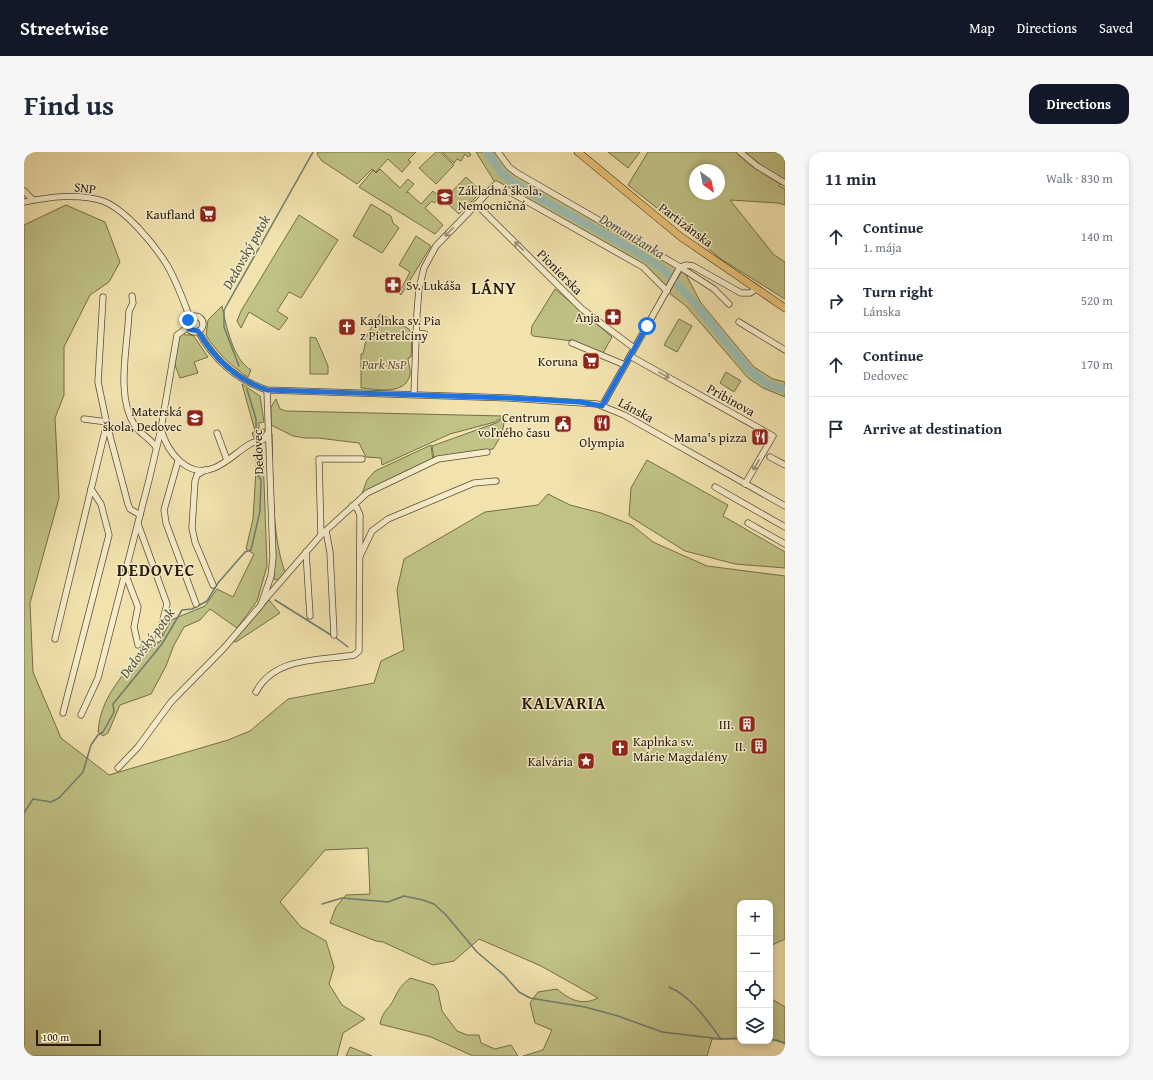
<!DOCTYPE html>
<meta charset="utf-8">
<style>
:root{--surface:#fff;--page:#f6f6f7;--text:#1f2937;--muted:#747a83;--line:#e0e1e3;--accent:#111827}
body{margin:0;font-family:"Gentium Book Plus",serif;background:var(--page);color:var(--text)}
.controls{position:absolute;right:12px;bottom:12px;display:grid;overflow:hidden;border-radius:8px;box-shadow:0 2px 6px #0003}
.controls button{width:36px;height:36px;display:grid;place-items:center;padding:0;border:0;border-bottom:1px solid var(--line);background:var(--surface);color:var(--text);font:20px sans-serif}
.compass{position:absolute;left:665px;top:12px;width:36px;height:36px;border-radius:50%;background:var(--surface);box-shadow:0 2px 6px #0003;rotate:147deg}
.scale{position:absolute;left:12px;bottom:10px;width:65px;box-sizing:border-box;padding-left:4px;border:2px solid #281b0a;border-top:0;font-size:11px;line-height:14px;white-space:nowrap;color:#281b0a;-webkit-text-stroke:3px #f6ecca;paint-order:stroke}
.stop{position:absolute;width:12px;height:12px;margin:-9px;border:3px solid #1a73e8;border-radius:50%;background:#fff}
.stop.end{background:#1a73e8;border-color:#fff;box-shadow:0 1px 4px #0008}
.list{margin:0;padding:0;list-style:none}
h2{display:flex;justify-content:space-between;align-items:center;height:52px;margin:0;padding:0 16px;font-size:17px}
h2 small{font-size:13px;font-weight:400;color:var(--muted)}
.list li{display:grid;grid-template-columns:26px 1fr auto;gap:12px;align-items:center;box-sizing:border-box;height:64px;padding:0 16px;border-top:1px solid var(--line)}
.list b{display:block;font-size:15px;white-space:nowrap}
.list p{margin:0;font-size:13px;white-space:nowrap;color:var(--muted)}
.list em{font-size:13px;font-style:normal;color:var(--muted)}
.icon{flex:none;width:22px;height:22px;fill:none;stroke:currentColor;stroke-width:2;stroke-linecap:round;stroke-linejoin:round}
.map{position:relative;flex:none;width:761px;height:904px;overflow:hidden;border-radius:12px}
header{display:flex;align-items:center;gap:24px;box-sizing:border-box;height:56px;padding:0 20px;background:var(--accent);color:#fff}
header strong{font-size:19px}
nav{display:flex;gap:22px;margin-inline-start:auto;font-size:14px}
.intro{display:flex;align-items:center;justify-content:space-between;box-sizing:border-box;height:96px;padding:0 24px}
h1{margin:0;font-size:28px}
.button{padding:10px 18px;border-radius:12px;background:var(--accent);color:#fff;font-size:14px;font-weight:700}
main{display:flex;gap:24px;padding:0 24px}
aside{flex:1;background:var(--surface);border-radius:12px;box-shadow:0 2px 6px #0003}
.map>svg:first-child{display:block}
.green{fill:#c0c286;stroke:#746e48;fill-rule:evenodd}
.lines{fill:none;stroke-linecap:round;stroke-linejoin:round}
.stream{stroke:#6e7c6f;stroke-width:1.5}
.river{stroke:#9cbcb2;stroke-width:8}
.minor-casing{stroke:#5a4d33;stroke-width:7}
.major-casing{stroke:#281b0a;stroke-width:8}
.minor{stroke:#f6ecca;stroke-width:5.5}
.major{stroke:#e8c177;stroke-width:7}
.oneway{stroke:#998e74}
.route{stroke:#1a73e8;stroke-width:5}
.labels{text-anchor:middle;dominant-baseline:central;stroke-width:3;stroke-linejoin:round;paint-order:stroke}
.street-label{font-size:13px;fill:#281b0a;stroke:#f6ecca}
.poi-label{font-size:13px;fill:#281b0a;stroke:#f6ecca;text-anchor:end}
.park-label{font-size:13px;font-style:italic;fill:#564d2f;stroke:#f6ecca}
.water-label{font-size:14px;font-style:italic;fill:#515345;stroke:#f6ecca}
.district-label{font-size:17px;font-weight:bold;letter-spacing:1px;fill:#281b0a;stroke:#f6ecca}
</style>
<header>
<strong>Streetwise</strong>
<nav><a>Map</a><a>Directions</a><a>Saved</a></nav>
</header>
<div class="intro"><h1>Find us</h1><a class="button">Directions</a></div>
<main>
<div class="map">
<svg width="761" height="904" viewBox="0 0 761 904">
<rect width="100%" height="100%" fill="#f1e2ae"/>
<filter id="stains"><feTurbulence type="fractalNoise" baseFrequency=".005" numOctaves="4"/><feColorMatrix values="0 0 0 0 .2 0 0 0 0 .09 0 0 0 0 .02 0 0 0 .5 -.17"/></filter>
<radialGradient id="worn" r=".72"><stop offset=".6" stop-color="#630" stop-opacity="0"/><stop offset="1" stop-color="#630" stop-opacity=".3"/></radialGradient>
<g class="green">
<path d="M 294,0 L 392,0 L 384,8 L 387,10 L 378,20 L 364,7 L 352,20 L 348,17 L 333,32 L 298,9 L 293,2 Z"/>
<path d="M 412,0 L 416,0 L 430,13 L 412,32 L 395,16 Z"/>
<path d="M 418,0 L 445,0 L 447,3 L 444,5 L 441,2 L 437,9 L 433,7 L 430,11 Z"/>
<path d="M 452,0 L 474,0 L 485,15 L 654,114 L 641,137 L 619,115 L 472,32 Z"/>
<path d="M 584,0 L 616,0 L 604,16 Z"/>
<path d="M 624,0 L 761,0 L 761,27 L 755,34 L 761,37 L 761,53 L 754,51 L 706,48 L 750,103 L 761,110 L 761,147 L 697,107 L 604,33 ZM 671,18 L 695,18 L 695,42 L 671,42 Z"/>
<path d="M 356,17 L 376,36 L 384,27 L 390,32 L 382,41 L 384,40 L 397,52 L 409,39 L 416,46 L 410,51 L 408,49 L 401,56 L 419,73 L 411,82 L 335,35 L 349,18 L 352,21 Z"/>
<path d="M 442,25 L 456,38 L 456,41 L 435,62 L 420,48 Z"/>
<path d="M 347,52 L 367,64 L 369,71 L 375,76 L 358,101 L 329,84 Z"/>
<path d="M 42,53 L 81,70 L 96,110 L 85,130 L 66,143 L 40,195 L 40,243 L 31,266 L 35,346 L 6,451 L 9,520 L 37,586 L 85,623 L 204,588 L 226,579 L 264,547 L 350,531 L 357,509 L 380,498 L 373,438 L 380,407 L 461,360 L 514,353 L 524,342 L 546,353 L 577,361 L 608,373 L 629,390 L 683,414 L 761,424 L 761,787 L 746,794 L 746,751 L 716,751 L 716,887 L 688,887 L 683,904 L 499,904 L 519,898 L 528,878 L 511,871 L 506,851 L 514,840 L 533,837 C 546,848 558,854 574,846 L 517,814 L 455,787 L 430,809 L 409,813 L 359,790 L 352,789 L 306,771 L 312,755 L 322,743 L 346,742 L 344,696 L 301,698 L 256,750 L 277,775 L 302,789 L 310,815 L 305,832 L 318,853 L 341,867 L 319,881 L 313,904 L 0,904 L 0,73 Z"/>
<path d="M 275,63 L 314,88 L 277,146 L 265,140 L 253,159 L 264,166 L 255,178 L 225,160 L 217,176 L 213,169 L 217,159 Z"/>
<path d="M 392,84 L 407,94 L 377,143 L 375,141 L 386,120 L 375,113 Z"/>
<path d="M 659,117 L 677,151 L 730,215 L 749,227 L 761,230 L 761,245 L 739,236 L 724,226 L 662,154 L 645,141 Z"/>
<path d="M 531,137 L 588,185 L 579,201 L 549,189 L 509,184 L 507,182 L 508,174 Z"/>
<path d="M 198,154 C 202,173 209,208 227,218 L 224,225 C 206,213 193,201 182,183 L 184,168 Z"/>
<path d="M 356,162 L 385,177 L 388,183 L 387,205 L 384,206 C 384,213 387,216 386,223 C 381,244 352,237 337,236 L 337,202 L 339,202 L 342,188 L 341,186 Z"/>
<path d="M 655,167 L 668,174 L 653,200 L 640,193 Z"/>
<path d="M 160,181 L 161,183 L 169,183 L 184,205 L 170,210 L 174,221 L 156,226 L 151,213 L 154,186 Z"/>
<path d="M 286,185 L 292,186 L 304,214 L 304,222 L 286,222 Z"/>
<path d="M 702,220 L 717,229 L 710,240 L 696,231 Z"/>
<path d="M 218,232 L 236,244 L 240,270 L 235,271 L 235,277 L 241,277 L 241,282 L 231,289 L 228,281 L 231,279 Z"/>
<path d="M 252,247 L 256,257 L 262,259 L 480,264 L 471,270 L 426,282 L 358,313 L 357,306 L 342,305 L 335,291 L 294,286 L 281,286 L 269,284 L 247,273 L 247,255 Z"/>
<path d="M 481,265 L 478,282 L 469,297 L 414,305 L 410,308 L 408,294 L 472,271 Z"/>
<path d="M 244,280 L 248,281 C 249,322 247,382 261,420 L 258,426 L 253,428 L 250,427 Z"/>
<path d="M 407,293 L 409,309 L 336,347 L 343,328 L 351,319 Z"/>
<path d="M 239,301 L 243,414 L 233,449 L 213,476 L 186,457 L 176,468 L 160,475 L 150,493 L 142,514 L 127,542 L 96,553 L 84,581 L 79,584 L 74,580 C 77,543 97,530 113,501 L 127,496 L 136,489 L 147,468 L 181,454 L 193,437 L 209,445 L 230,402 L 222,397 L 229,367 L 233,302 Z"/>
<path d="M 623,308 L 704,353 L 699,364 L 761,400 L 761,416 L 711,412 L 661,399 L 605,364 L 607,336 Z"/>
<path d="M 245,448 L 256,461 L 212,490 L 209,489 Z"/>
<path d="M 386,826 L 410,833 L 414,839 L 418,859 L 433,879 L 443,883 L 455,883 L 457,891 L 471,897 L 487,893 L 494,904 L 449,904 L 407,885 L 356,872 C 359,857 365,858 370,847 C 376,835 376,835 386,826 Z"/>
<path d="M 746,846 L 761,855 L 761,892 L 754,888 L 746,888 Z"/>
<path d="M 326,895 L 348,904 L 322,904 Z"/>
</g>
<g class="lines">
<g class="stream">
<path d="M 215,214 L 200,175 L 200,158 L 289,0"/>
<path d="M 223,237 L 232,267 L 232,287"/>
<path d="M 251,448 L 307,483"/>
<path d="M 311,485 L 324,495"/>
<path d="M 0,661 L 9,647 L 27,650 L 35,646 L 59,620 L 67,593 L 74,583 L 79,580 L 90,560 L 89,552 L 138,492 L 158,458 L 168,457 L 183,449 L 194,431 L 221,400 L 227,398 L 236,359 L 237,328 L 233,322 L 232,295"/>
<path d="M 298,752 L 318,746 L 364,750 L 380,744 L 399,748 L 410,752 L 422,763 L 453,800 L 480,823 L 495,840 L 506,846 L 561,855 L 594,864 L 638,880 L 697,887 L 716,886"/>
<path d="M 645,835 C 668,845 682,867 697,887"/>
<path d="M 746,887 L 761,891"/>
</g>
<path class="river" d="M 463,0 L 477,21 L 494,34 L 609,98 L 639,117 L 665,145 L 724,217 L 743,232 L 761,238"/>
<defs>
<g id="minor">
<path d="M 474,0 L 485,15 L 493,21 L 656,115 L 690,137 L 705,152"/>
<path d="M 716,0 L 733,14 L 761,31"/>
<path d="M 0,39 L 9,48"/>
<path d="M 0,50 C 25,45 54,41 79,49 C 102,58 130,92 143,113 C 153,130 159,148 166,166"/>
<path d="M 452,52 L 558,157 L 610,196"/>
<path d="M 656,115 L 662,113 L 669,114 L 717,141 L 726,141 L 732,137"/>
<path d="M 108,144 L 109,151 L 105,159 C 104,193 91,244 111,274 C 115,281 126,286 132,295"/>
<path d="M 79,145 L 74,230 L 83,273 L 104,352 L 106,357 L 116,363"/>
<circle cx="171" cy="172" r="8"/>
<path d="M 715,170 L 761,198"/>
<path d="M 174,179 C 189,207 213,228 243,238 L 485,246 L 573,252 L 600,263 L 761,354"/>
<path d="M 392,181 L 401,182"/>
<path d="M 548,191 L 601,213"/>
<path d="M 606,204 L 749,284 L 721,332"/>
<path d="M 390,242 L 393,161 L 395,137 L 400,116 L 412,94 L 472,32 L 619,115 L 643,139"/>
<path d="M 578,254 L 656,115"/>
<path d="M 60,267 L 83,270"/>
<path d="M 137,277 C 143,300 164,327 190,316 C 203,311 214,299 226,292 C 230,289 236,290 240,287 L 243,282"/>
<path d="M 193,281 L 203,308"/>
<path d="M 746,305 L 761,313"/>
<path d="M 154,309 L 140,358 L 142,371 L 172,452"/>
<path d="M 181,318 L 173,323 L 171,329 L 168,376 L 171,390 L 189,433"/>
<path d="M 691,335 L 761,375"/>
<path d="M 724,371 L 761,392"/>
<path d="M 114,372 L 143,452 L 134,487"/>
<path d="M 302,379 L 306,400 L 310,483"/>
<path d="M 297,383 L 295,307 L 338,307"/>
<path d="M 282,400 L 286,464"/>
<path d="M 336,404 L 348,379 L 364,367 L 450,331 L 472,329"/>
<path d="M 101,421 L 114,455 L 110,475 L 114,493"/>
<path d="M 238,451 L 297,383 L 343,341 L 414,307 L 463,300"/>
<path d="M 31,487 L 82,275"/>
<path d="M 232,540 C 251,504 296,509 330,503 L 335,499 L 336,363 L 333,356 L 328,354"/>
<path d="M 39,561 L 85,383 L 77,352 L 67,337"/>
<path d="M 57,563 L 74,526 L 125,328 L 137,277 L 153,183 L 164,175"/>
<path d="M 94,616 L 114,595 L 147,550 L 200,496 L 237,453 L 247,424 L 249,405 L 243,238"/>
</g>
<path id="major" d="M 554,0 L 657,85 L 761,156"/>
</defs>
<use href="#minor" class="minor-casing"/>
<use href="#major" class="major-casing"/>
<use href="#minor" class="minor"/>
<use href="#major" class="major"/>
</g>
<defs><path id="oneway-shaft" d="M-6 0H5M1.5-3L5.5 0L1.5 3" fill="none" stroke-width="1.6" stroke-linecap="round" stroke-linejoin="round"/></defs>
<g class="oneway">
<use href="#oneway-shaft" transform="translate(425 80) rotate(134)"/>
<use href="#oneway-shaft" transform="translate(495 94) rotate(-135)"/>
<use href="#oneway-shaft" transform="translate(640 223) rotate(29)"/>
<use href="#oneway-shaft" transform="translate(732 313) rotate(120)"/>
</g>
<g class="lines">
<path class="route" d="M 164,168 L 165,177 L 174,179 C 189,206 213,228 243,238 L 485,246 L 556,250 L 578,254 L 623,174"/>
</g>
<defs>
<symbol id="school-square" viewBox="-11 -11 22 22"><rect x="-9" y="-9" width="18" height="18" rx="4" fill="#8f2418" stroke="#f6ecca"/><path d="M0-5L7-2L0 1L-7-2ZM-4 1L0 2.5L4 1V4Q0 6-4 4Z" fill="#fff"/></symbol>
<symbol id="supermarket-square" viewBox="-11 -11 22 22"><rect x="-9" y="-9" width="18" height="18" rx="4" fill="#8f2418" stroke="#f6ecca"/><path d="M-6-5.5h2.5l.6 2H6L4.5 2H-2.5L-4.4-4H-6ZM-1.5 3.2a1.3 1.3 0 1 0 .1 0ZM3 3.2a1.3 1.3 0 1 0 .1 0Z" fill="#fff"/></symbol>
<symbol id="pharmacy-square" viewBox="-11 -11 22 22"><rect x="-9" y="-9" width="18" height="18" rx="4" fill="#8f2418" stroke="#f6ecca"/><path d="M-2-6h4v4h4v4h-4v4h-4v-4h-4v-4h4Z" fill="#fff"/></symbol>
<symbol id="church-square" viewBox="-11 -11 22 22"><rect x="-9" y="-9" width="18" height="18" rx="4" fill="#8f2418" stroke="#f6ecca"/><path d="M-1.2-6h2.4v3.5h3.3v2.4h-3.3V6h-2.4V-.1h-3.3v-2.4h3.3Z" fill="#fff"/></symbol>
<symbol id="restaurant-square" viewBox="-11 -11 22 22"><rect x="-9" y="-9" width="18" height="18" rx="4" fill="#8f2418" stroke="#f6ecca"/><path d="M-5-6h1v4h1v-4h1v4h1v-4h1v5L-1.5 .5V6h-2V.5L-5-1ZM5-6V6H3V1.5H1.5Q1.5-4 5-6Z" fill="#fff"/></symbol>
<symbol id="civic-square" viewBox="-11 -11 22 22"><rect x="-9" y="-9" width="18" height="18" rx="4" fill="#8f2418" stroke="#f6ecca"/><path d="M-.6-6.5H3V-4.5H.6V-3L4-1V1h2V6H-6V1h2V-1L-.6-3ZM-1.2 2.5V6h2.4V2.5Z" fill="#fff"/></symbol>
<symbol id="building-square" viewBox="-11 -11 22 22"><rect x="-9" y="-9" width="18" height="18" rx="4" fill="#8f2418" stroke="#f6ecca"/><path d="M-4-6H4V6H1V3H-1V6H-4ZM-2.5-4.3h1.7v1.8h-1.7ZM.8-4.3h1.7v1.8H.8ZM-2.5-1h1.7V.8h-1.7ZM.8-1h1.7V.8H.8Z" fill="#fff"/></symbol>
<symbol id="sight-square" viewBox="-11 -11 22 22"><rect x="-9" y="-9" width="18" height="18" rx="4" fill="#8f2418" stroke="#f6ecca"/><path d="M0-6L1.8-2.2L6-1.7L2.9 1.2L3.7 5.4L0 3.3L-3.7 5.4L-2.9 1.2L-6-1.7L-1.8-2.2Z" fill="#fff"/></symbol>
</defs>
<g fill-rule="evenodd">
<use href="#school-square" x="411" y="35" width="20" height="20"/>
<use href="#supermarket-square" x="174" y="52" width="20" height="20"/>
<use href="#pharmacy-square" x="359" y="123" width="20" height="20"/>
<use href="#pharmacy-square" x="579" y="155" width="20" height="20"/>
<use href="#church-square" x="313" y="165" width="20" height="20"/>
<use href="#supermarket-square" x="557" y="199" width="20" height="20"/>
<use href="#school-square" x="161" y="256" width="20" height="20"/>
<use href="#restaurant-square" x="568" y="261" width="20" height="20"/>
<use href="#civic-square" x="529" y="262" width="20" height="20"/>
<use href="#restaurant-square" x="726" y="275" width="20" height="20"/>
<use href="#building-square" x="713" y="562" width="20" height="20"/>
<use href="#building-square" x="725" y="584" width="20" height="20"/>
<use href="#church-square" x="586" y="586" width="20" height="20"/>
<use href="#sight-square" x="552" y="599" width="20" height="20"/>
</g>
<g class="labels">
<g class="street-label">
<text transform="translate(61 36) rotate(6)">SNP</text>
<text transform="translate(662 73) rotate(37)">Partizánska</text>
<text transform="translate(536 120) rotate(45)">Pionierska</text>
<text transform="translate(707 248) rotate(29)">Pribinova</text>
<text transform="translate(612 258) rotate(28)">Lánska</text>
<text transform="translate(234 300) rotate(-92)">Dedovec</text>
</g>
<g class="poi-label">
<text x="434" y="38" text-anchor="start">Základná škola,<tspan x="434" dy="15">Nemocničná</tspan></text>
<text x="171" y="62">Kaufland</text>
<text x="382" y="133" text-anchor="start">Sv. Lukáša</text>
<text x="576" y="165">Anja</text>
<text x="336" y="168" text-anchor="start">Kaplnka sv. Pia<tspan x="336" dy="15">z Pietrelciny</tspan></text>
<text x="554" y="209">Koruna</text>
<text x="158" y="259">Materská<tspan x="158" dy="15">škola, Dedovec</tspan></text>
<text x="526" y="265">Centrum<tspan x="526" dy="15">voľného času</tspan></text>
<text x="723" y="285">Mama's pizza</text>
<text x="578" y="290" text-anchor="middle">Olympia</text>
<text x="710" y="572">III.</text>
<text x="609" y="589" text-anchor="start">Kaplnka sv.<tspan x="609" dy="15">Márie Magdalény</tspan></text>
<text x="722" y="594">II.</text>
<text x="549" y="609">Kalvária</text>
</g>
<g class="park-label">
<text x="360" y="212">Park NsP</text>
</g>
<g class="water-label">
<text transform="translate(608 84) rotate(31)">Domanižanka</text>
<text transform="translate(222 100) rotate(-61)">Dedovský potok</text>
<text transform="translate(123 491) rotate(-54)">Dedovský potok</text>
</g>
<g class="district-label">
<text x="470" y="135">LÁNY</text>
<text x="132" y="417">DEDOVEC</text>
<text x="540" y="550">KALVARIA</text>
</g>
</g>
<rect width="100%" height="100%" filter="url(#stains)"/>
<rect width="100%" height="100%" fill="url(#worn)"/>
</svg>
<div class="controls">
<button>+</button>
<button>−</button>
<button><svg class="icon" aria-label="locate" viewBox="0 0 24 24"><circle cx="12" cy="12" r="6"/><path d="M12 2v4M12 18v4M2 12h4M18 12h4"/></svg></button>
<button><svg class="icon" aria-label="layers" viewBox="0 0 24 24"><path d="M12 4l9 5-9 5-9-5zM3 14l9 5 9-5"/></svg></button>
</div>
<svg class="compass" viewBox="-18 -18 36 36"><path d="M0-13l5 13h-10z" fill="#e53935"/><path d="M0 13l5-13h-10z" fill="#747a83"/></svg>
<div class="scale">100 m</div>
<div class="stop" style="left:623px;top:174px"></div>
<div class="stop end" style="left:164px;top:168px"></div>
</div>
<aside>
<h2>11 min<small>Walk · 830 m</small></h2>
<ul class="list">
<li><svg class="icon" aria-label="ahead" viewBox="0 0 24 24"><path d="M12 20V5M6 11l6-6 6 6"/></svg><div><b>Continue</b><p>1. mája</p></div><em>140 m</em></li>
<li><svg class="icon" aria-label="right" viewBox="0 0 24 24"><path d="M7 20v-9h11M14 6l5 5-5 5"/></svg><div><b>Turn right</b><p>Lánska</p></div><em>520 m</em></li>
<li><svg class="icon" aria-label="ahead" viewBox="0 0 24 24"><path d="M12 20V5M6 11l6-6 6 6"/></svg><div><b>Continue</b><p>Dedovec</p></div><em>170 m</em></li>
<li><svg class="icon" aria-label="arrive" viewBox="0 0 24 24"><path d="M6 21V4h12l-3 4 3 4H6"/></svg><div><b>Arrive at destination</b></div></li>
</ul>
</aside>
</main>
